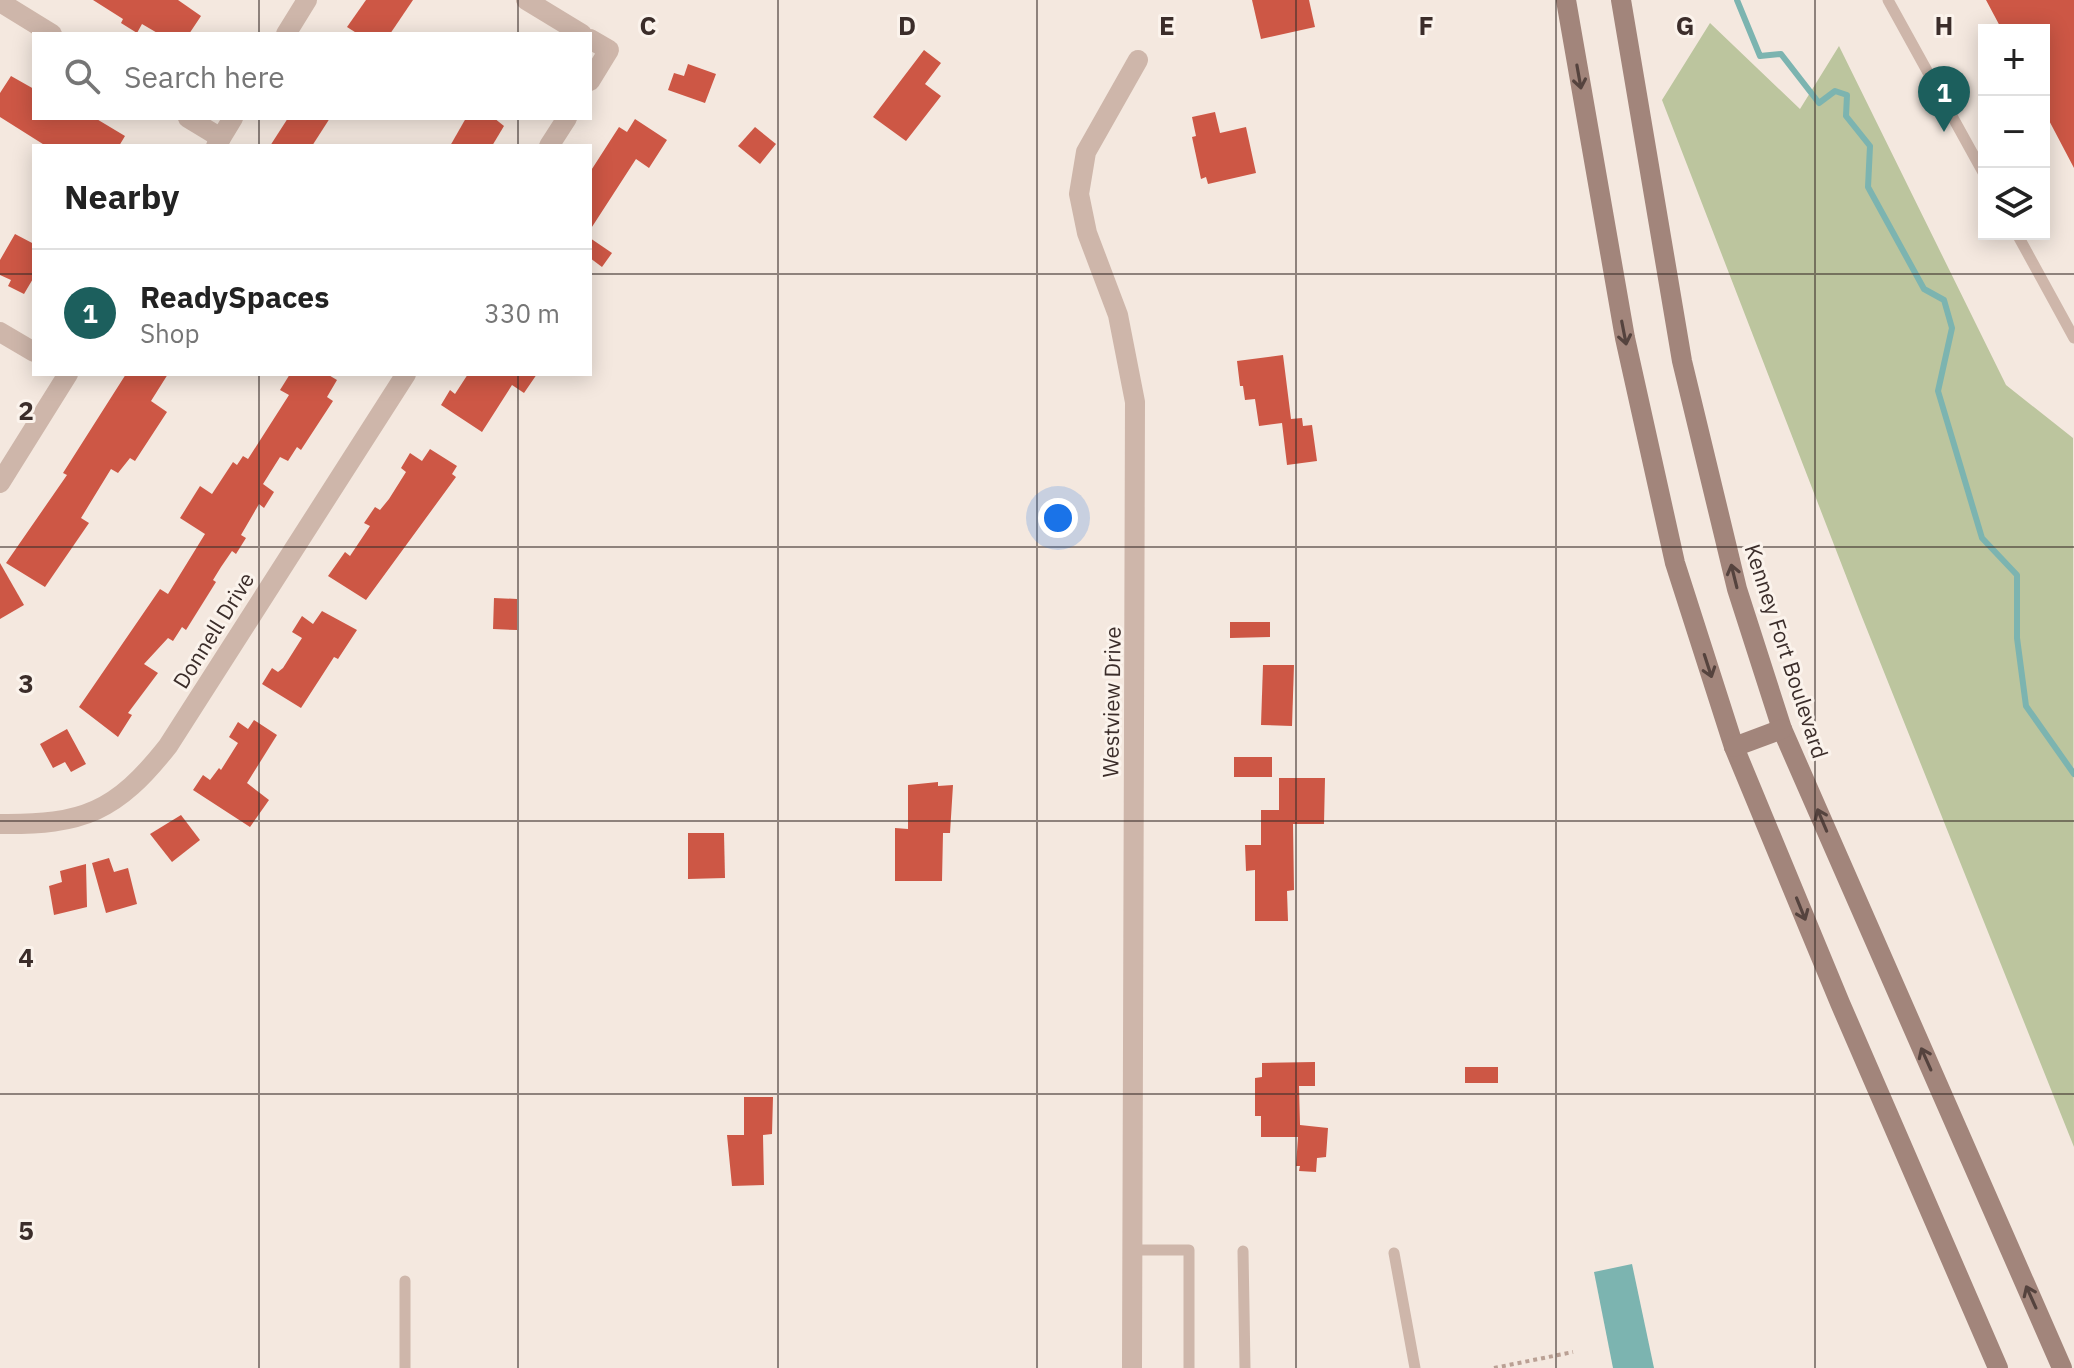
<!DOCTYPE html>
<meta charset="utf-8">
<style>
:root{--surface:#fff;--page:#f2f2f2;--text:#222;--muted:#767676;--line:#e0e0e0;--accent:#1c5f5d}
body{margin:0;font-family:"IBM Plex Sans",sans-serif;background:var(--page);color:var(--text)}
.controls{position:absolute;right:24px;top:24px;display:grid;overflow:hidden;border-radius:0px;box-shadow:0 4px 20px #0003}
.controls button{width:72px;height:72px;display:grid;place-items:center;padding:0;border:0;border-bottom:2px solid var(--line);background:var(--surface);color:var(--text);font:40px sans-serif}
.you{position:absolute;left:1058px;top:518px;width:28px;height:28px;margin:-20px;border:6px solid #fff;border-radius:50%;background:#1a73e8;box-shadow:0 0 0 12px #1a73e833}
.badge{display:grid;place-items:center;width:52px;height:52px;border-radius:50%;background:var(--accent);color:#fff;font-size:26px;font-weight:700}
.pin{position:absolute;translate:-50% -66px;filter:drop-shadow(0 2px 4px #0008)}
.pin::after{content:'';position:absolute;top:42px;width:28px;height:24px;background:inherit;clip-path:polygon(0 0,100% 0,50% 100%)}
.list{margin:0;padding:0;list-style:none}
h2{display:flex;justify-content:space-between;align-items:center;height:104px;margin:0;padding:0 32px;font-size:34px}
h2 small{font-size:26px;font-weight:400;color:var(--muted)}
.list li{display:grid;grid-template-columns:52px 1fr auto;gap:24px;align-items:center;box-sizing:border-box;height:128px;padding:0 32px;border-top:2px solid var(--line)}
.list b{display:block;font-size:30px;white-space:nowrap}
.list p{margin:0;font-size:26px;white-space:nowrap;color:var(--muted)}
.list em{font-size:26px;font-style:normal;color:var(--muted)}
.icon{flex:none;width:44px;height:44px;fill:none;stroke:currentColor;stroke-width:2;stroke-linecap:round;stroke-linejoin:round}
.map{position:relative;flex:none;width:2074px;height:1368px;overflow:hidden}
.search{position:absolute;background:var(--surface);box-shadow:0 4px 20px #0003;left:32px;top:32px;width:560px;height:88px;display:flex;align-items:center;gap:20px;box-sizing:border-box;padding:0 28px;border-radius:0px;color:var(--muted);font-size:30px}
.panel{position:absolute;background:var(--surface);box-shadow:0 4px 20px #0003;left:32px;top:144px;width:560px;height:232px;border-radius:0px}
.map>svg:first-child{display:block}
.green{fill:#bcc59e}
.water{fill:#7cb4b0}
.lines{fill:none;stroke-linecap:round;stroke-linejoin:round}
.stream{stroke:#7cb4b0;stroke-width:6}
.building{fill:#cd5745}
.path{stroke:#baa094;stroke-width:4;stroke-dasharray:4 4;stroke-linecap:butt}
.lane{stroke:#ceb6aa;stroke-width:11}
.street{stroke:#ceb6aa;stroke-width:20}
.secondary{stroke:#a2857b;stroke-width:20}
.oneway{stroke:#55433e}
.grid{fill:none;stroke:#3b2d2a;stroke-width:2;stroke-opacity:0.55}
.labels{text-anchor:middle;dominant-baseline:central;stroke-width:6;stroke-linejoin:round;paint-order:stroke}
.street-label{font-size:22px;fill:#3b2d2a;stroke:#fbf3ec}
.grid-label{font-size:26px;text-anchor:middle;font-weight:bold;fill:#3b2d2a;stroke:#fbf3ec;stroke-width:6;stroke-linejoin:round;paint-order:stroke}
</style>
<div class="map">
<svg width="2074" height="1368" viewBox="0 0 2074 1368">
<rect width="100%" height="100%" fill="#f4e8df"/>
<path class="green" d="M 1710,23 L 1800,109 L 1839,46 L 2006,385 L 2073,438 L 2074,1147 L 1860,612 L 1662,100 Z"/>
<path class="water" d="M 1632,1264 L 1654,1368 L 1613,1368 L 1594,1272 Z"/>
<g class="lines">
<path class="stream" d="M 1737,0 L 1760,56 L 1781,54 L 1819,103 L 1835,91 L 1847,95 L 1846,116 L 1870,146 L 1868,187 L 1924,289 L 1944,300 L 1952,328 L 1938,391 L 1982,538 L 2017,575 L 2017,638 L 2026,706 L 2074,774"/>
</g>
<g class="building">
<path d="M 93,0 L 178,0 L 201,16 L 189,34 L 159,34 L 142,24 L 137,33 L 121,23 L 123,19 Z"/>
<path d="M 366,0 L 413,0 L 390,34 L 358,34 L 347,27 Z"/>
<path d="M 1252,0 L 1309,0 L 1315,27 L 1261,39 Z"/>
<path d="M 1986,0 L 2074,0 L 2074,168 L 2044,111 L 2044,30 L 2002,30 Z"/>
<path d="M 924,50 L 941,63 L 925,84 L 941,96 L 906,141 L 873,117 Z"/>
<path d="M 688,64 L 716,74 L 705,103 L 668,90 L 674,73 L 684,76 Z"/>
<path d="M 11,76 L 34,89 L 34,118 L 95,118 L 125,136 L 119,146 L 46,146 L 0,117 L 0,93 Z"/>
<path d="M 1215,112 L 1220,133 L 1246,127 L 1256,173 L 1208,184 L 1206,177 L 1201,179 L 1192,137 L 1196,136 L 1192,117 Z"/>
<path d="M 288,118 L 330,118 L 312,146 L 270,146 Z"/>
<path d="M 466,118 L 494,118 L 504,126 L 492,146 L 450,146 Z"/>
<path d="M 635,119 L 667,140 L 649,168 L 636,159 L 590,230 L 590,172 L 619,127 L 627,132 Z"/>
<path d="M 755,127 L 776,144 L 760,164 L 738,146 Z"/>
<path d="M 15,234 L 34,244 L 34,277 L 24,294 L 8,286 L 11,280 L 0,275 L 0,260 Z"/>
<path d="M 590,238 L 612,253 L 602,267 L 590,258 Z"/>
<path d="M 1283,355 L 1291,419 L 1302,418 L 1303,426 L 1312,425 L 1317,461 L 1287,465 L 1282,423 L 1259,426 L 1255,399 L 1245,400 L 1243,386 L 1240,386 L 1237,361 Z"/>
<path d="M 126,374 L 168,374 L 151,401 L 167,412 L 135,461 L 130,458 L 118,473 L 111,469 L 81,518 L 89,523 L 45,587 L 6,563 L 67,475 L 63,473 Z"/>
<path d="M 290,374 L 327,374 L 337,380 L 327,397 L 333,401 L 301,450 L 297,447 L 288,461 L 280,457 L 263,484 L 274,492 L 264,508 L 259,504 L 241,535 L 246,538 L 236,554 L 232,551 L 221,567 L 213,580 L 216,582 L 186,630 L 182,627 L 173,641 L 168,638 L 144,664 L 158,673 L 128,713 L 132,715 L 118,737 L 79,707 L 160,589 L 168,594 L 205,534 L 180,518 L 200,486 L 212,494 L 233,462 L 237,465 L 243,456 L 248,459 L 289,395 L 280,390 Z"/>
<path d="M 468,374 L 537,374 L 524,393 L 512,385 L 482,432 L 441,405 L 450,390 L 455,394 Z"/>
<path d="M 430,449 L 457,466 L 452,474 L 456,477 L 366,600 L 328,576 L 345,552 L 350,556 L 370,526 L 364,523 L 375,507 L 380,510 L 389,499 L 406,472 L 401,468 L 410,453 L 422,461 Z"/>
<path d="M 0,563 L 24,605 L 0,619 Z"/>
<path d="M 494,598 L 517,599 L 517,630 L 493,629 Z"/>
<path d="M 322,611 L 357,630 L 338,659 L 334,657 L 301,708 L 262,684 L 272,668 L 278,672 L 283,668 L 302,638 L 292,632 L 302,616 L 313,624 Z"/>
<path d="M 1230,622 L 1270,622 L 1270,637 L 1230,638 Z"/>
<path d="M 1263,665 L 1294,665 L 1292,726 L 1261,725 Z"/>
<path d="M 254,720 L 277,735 L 247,783 L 269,800 L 250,827 L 193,790 L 203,775 L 210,780 L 219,768 L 221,770 L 238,743 L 229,737 L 238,722 L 248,729 Z"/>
<path d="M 67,729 L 86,764 L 71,772 L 65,762 L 53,768 L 40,744 Z"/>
<rect x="1234" y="757" width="38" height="20"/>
<path d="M 1279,778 L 1325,778 L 1324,824 L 1293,824 L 1294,890 L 1287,891 L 1288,921 L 1255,921 L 1255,870 L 1246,871 L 1245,845 L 1261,845 L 1261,810 L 1279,810 Z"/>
<path d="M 938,782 L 938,786 L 953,785 L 950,833 L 943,833 L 942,881 L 895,881 L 895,828 L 908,829 L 908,785 Z"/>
<path d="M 181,815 L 200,840 L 172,862 L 150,834 Z"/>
<path d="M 688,833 L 724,833 L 725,878 L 688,879 Z"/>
<path d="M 109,858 L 114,872 L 128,868 L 137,904 L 106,913 L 92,863 Z"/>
<path d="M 86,864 L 87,907 L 54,915 L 49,886 L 62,882 L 60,871 Z"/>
<path d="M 1315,1062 L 1315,1086 L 1299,1086 L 1300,1125 L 1328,1128 L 1326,1157 L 1317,1158 L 1316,1172 L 1299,1171 L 1300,1166 L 1296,1166 L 1298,1137 L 1261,1137 L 1261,1116 L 1255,1116 L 1255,1078 L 1262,1077 L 1262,1063 Z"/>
<rect x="1465" y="1067" width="33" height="16"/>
<path d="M 744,1097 L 773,1097 L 772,1134 L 763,1135 L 764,1185 L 732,1186 L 727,1135 L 744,1135 Z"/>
</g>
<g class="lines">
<path class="path" d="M 1494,1368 L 1573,1352"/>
<g class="lane">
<path d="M 1888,0 L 1984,174"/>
<path d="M 2017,234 L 2074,338"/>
<path d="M 1134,1250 L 1189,1250 L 1189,1368"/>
<path d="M 1243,1251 L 1245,1368"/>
<path d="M 1394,1253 L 1415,1368"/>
<path d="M 405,1368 L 405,1281"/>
</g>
<g class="street">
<path d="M 526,0 L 582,34"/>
<path d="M 0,2 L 52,34"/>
<path d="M 286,34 L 307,0"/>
<path d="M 590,39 L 609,50 L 590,81"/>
<path d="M 188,118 L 221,138"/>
<path d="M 216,146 L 233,118"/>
<path d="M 549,146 L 567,118"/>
<path d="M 0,332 L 34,352"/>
<path d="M 0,483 L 68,374"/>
<path d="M 0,824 C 83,825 116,812 168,746 L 406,374"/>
<path d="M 1132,1368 L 1135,402 L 1118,315 L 1087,233 L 1079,194 L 1086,152 L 1138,60"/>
</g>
<g class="secondary">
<path d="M 1566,0 L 1625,338 L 1675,563 L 1734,747 L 1840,1003 L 1998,1368"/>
<path d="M 1621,0 L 1682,361 L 1737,589 L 1782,729 L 2062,1368"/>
<path d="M 1734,747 L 1782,729"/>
</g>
</g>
<defs><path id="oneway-shaft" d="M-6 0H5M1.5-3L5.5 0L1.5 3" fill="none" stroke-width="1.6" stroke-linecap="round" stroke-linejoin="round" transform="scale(2)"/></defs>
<g class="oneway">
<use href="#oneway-shaft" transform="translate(1579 77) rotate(80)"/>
<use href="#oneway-shaft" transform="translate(1624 333) rotate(79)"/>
<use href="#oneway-shaft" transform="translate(1734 576) rotate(-104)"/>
<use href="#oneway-shaft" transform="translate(1708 666) rotate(72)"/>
<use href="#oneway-shaft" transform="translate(1822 820) rotate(-113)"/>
<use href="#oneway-shaft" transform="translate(1801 909) rotate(68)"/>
<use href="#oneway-shaft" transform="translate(1926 1059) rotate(-114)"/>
<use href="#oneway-shaft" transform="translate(2031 1297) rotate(-114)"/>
</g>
<path class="grid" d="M 259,0 L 259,34M 518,0 L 518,34M 778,0 L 778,1368M 1037,0 L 1037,1368M 1296,0 L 1296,1368M 1556,0 L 1556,1368M 1815,0 L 1815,1368M 259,118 L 259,146M 518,118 L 518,146M 0,274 L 34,274M 590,274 L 2074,274M 259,374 L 259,1368M 518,374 L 518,1368M 0,547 L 2074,547M 0,821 L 2074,821M 0,1094 L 2074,1094"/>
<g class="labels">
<g class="street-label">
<text transform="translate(213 630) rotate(-58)">Donnell Drive</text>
<text transform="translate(1787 651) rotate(72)">Kenney Fort Boulevard</text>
<text transform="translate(1111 702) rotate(-89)">Westview Drive</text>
</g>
</g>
<g class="grid-label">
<text x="648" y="35">C</text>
<text x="907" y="35">D</text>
<text x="1167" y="35">E</text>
<text x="1426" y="35">F</text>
<text x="1685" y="35">G</text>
<text x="1944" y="35">H</text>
<text x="26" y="420">2</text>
<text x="26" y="693">3</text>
<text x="26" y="967">4</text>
<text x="26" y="1240">5</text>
</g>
</svg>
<div class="controls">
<button>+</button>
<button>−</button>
<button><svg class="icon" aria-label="layers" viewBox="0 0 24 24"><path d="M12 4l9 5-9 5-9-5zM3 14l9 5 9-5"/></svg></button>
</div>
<div class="you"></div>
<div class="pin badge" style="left:1944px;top:132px">1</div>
<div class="search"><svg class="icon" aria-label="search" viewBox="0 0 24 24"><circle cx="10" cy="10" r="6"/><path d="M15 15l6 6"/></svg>Search here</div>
<section class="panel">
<h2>Nearby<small></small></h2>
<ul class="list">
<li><span class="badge">1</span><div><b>ReadySpaces</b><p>Shop</p></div><em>330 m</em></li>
</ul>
</section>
</div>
